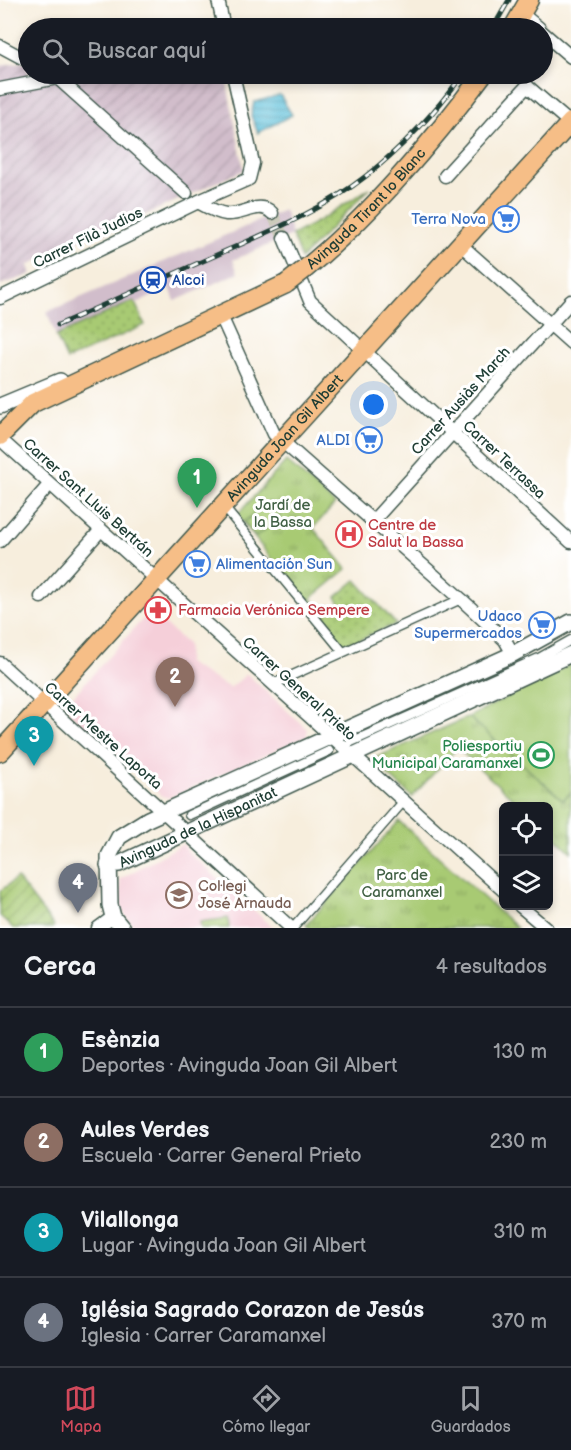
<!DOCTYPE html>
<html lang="es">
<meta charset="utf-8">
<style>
:root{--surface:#171b24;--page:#242831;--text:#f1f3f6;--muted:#9ea1a6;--line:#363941;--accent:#d1495b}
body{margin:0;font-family:"Balsamiq Sans",sans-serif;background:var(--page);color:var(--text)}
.controls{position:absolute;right:18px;bottom:18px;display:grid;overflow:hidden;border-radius:9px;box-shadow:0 3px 9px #0003}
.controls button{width:54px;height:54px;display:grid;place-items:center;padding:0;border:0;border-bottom:2px solid var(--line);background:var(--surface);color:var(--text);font:30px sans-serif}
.you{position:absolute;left:374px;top:405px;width:21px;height:21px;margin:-15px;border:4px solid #fff;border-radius:50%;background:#1a73e8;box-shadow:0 0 0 9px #1a73e833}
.badge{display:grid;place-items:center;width:39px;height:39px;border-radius:50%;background:var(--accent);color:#fff;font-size:20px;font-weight:700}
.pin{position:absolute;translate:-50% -50px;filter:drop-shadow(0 2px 3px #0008)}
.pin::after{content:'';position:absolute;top:32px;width:21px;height:18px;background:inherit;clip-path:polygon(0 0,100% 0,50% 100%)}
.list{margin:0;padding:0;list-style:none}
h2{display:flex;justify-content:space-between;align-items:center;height:78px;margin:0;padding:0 24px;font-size:26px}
h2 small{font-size:20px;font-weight:400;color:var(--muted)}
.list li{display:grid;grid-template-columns:39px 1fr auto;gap:18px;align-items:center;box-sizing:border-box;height:90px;padding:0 24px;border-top:2px solid var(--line)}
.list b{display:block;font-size:22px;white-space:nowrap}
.list p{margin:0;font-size:20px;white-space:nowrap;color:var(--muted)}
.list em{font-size:20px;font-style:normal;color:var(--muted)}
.icon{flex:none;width:33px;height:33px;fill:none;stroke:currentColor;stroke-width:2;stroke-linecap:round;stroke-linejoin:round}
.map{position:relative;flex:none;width:571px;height:928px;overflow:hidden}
.search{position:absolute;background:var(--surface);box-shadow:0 3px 9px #0003;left:18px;right:18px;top:18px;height:66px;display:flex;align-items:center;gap:15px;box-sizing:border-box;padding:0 21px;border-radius:33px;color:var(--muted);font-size:22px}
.sheet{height:438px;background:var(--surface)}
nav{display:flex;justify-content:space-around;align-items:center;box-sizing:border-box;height:84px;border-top:2px solid var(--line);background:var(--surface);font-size:16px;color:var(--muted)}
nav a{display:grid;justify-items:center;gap:3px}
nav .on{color:var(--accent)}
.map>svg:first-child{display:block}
.built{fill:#f5cfd9}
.industrial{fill:url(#industrial-furrows)}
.railway{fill:#d1bdcb}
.grass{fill:url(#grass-dots);stroke:#648454;stroke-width:1.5}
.park{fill:url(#park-tufts);stroke:#648454;stroke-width:1.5}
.garden{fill:url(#garden-furrows);stroke:#648454;stroke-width:1.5}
.pitch{fill:#a8ca73;stroke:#648454;stroke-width:1.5}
.water{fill:url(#water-rules);stroke:#3d7e86;stroke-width:1.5}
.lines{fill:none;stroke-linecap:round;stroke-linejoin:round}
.minor-tunnel{stroke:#cccbbb;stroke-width:12;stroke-dasharray:12 6;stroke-linecap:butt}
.pedestrian-casing{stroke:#3f584d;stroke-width:11}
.minor-casing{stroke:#3f584d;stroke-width:15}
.tertiary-casing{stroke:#3f584d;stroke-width:18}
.primary-casing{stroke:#3f584d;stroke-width:21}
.pedestrian{stroke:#fff;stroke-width:8}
.minor{stroke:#fff;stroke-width:12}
.tertiary{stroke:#fff;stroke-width:15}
.primary{stroke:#f6be87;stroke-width:18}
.rail-casing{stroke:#1f3d34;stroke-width:5}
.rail{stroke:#fff;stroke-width:3;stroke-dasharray:9;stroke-linecap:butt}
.primary-bridge-casing{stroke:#3f584d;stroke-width:21;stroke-linecap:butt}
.primary-bridge{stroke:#f6be87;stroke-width:18}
.labels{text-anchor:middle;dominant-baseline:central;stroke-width:6;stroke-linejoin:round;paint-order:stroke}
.street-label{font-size:15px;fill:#1f3d34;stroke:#fff}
.shop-label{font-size:15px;fill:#366cbe;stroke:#fff;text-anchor:end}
.transit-label{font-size:15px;fill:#164399;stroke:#fff;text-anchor:start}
.park-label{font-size:15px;fill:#416044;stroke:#fff}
.health-label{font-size:15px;fill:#be3a42;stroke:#fff;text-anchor:start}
.leisure-label{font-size:15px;fill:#27864d;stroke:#fff;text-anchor:end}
.education-label{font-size:15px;fill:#785e54;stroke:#fff;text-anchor:start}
</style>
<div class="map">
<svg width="571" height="928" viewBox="0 0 571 928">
<defs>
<pattern id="industrial-furrows" width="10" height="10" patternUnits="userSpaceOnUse" patternTransform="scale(1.5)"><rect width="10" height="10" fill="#d1bdcb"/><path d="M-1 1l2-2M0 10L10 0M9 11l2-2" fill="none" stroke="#b3a3af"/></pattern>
<pattern id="grass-dots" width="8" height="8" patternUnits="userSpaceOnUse" patternTransform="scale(1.5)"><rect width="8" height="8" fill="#a8ca73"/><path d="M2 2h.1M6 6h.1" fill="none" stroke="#88a55f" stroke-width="1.8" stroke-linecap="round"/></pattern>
<pattern id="park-tufts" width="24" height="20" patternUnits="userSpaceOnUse" patternTransform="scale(1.5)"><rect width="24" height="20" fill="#a8ca73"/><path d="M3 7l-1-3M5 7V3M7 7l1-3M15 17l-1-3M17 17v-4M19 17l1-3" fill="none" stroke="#88a55f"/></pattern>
<pattern id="garden-furrows" width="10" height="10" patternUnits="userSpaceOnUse" patternTransform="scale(1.5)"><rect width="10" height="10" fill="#a8ca73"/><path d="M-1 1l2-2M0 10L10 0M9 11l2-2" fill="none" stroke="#88a55f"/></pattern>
<pattern id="water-rules" width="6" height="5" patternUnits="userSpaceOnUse" patternTransform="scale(1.5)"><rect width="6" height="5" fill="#5bbfd9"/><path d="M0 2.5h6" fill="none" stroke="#4b9cb1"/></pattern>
</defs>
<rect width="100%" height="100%" fill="#fff"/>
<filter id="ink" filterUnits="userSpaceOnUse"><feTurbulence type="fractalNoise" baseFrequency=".0167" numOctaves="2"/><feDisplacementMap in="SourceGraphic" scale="12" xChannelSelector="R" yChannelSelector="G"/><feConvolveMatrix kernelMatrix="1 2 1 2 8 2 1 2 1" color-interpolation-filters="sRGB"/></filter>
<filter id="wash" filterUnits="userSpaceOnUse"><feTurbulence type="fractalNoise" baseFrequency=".008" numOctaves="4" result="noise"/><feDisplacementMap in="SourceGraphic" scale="24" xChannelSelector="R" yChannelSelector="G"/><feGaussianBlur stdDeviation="1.35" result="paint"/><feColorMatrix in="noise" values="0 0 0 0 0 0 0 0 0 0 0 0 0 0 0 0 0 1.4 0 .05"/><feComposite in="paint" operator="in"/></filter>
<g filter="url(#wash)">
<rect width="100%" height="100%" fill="#f7eedd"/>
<g class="built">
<path d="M 150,611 L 188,645 L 187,663 L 230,688 L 247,674 L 307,729 L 307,736 L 169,798 L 162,796 L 70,713 L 66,704 Z"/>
<path d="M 183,844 L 188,852 L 274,928 L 135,928 L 121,910 L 120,879 Z"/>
</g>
<path class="industrial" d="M 28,62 L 28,74 L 225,74 L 244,170 L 98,236 L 95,232 L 28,265 L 32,274 L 0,285 L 0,66 Z"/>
<path class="railway" d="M 284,210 L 292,235 L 233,260 L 238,273 L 175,301 L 170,288 L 136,304 L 134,301 L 56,336 L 47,312 Z"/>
<g class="grass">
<path d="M 370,188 L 301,259 L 292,235 L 320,220 Z"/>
<path d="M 134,301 L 145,325 L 67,360 L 56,336 Z"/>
<path d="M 356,580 L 396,624 L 350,644 L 341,643 L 308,601 L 312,599 L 322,611 L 329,605 L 333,609 L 340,603 L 336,597 Z"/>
</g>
<g class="park">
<path d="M 286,461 L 335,504 L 313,528 L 347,569 L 308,601 L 301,597 L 237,515 Z"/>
<path d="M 469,717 L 563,800 L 571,792 L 571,852 L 549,831 L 548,806 L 521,806 L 457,748 L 412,797 L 374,762 L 377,757 Z"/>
<path d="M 399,821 L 517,928 L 309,928 L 306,925 Z"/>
</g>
<path class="garden" d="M 17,878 L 54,926 L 52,928 L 13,928 L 0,916 L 0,891 Z"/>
<g class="pitch">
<path d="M 269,502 L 281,517 L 255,537 L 244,522 Z"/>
<path d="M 571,664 L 571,792 L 563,800 L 469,717 Z"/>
<path d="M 228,918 L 229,928 L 201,928 L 200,922 Z"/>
</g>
<path class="water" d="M 280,95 L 292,115 L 258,133 L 251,116 L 254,102 Z"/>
</g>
<g filter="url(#ink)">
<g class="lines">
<path class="minor-tunnel" d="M 272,213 L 284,238"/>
<defs>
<g id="pedestrian">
<path d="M 223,506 L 343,652"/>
<path d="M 273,684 L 461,599"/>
<path d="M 351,742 L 539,658 L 571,640"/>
<path d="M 189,815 L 329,751"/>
<path d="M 293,928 L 403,802"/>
</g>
<g id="minor">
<path d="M 218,0 L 224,28"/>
<path d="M 522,14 L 539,28"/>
<path d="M 542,32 L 571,57"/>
<path d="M 0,46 L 28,61"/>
<path d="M 53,74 L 186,193"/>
<path d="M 0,89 L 78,74"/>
<path d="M 445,176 L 527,86 L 570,123"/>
<path d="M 199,201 L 249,179 L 253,163 L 233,74"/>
<path d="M 198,202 C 207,207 216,213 226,214 C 242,216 260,200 272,213"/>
<path d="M 284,238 L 310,301 L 571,542"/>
<path d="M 460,244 L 571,343"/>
<path d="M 0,298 L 198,202"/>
<path d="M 221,316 L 274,434 L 461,599 L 505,640 L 513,654"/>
<path d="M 0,439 L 504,891"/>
<path d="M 372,522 L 571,301"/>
<path d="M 0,541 L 49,485"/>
<path d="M 41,597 L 100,531"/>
<path d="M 0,663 L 291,928"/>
<path d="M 520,906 L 546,928"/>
<path d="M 98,928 L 113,917"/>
</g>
<g id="tertiary">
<path d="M 0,406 L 60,381"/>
<path id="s1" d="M 108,865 L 119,864 L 571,654"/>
<path d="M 122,928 L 113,917 L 110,905 L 109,856 L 119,837 L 148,819 L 513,654 L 571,622"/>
</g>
<g id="primary">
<path d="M 513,28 L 529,0"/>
<path id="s2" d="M 305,269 C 368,218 435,139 483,74"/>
<path d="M 0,436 L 33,403 L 286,284"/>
<path id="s3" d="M 0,752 L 571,122"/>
</g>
</defs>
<use href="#pedestrian" class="pedestrian-casing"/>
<use href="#minor" class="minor-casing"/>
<use href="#tertiary" class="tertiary-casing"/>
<use href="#primary" class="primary-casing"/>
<use href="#pedestrian" class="pedestrian"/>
<use href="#minor" class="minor"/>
<use href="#tertiary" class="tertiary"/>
<use href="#primary" class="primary"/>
<defs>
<g id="rail">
<path d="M 493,28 L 509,0"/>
<path d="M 58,325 C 112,301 167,277 221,253 C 271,231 323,210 366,176 C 404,146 435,113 463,74"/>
</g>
</defs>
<use href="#rail" class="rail-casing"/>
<use href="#rail" class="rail"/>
<defs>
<path id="primary-bridge" d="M 286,284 L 305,269"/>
</defs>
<use href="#primary-bridge" class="primary-bridge-casing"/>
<use href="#primary-bridge" class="primary-bridge"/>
</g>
</g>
<defs>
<symbol id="supermarket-ring" viewBox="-11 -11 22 22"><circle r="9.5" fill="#fff" stroke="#3f7fe0" stroke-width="1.5"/><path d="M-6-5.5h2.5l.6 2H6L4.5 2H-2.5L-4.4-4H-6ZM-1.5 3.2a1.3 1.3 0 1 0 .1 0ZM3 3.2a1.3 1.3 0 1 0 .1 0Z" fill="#3f7fe0"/></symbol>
<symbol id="station-ring" viewBox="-11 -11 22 22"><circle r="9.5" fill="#fff" stroke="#1a4fb4" stroke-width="1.5"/><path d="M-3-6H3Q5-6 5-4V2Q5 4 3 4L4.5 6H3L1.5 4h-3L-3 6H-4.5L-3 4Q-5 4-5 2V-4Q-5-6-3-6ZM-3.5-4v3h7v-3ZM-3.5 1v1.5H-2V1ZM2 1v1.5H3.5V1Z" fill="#1a4fb4"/></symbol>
<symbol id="hospital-ring" viewBox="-11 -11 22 22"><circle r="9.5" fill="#fff" stroke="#e0444e" stroke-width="1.5"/><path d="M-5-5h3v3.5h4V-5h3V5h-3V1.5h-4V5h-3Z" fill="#e0444e"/></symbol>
<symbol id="pharmacy-ring" viewBox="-11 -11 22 22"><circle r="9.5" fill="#fff" stroke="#e0444e" stroke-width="1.5"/><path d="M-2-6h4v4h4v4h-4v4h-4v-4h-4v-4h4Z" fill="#e0444e"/></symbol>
<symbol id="stadium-ring" viewBox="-11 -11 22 22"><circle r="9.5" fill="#fff" stroke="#2e9e5b" stroke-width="1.5"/><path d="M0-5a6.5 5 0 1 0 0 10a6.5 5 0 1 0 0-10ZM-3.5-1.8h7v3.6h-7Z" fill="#2e9e5b"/></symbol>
<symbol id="school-ring" viewBox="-11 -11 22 22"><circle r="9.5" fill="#fff" stroke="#8d6e63" stroke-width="1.5"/><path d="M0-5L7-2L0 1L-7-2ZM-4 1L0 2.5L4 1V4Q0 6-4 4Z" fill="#8d6e63"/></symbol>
</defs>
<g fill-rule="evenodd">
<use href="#supermarket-ring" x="491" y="204" width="30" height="30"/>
<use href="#station-ring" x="138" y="265" width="30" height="30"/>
<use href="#supermarket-ring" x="354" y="425" width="30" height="30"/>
<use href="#hospital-ring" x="334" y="519" width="30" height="30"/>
<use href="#supermarket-ring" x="182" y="549" width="30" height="30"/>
<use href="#pharmacy-ring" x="143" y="595" width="30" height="30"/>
<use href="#supermarket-ring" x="527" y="610" width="30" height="30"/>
<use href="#stadium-ring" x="526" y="740" width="30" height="30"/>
<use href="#school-ring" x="164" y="880" width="30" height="30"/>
</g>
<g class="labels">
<g class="street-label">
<text stroke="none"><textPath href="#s2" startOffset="86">Avinguda Tirant lo Blanc</textPath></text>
<text transform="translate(88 238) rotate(-26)">Carrer Filà Judios</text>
<text transform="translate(461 401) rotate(-48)">Carrer Ausiàs March</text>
<text stroke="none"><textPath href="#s3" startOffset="424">Avinguda Joan Gil Albert</textPath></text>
<text transform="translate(504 460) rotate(43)">Carrer Terrassa</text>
<text transform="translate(88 498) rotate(42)">Carrer Sant Lluis Bertrán</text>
<text transform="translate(299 689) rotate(42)">Carrer General Prieto</text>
<text transform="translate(103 736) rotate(42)">Carrer Mestre Laporta</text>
<text stroke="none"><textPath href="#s1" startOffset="98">Avinguda de la Hispanitat</textPath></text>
</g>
<g class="shop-label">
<text x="486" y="219">Terra Nova</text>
<text x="350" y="440">ALDI</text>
<text x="216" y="564" text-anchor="start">Alimentación Sun</text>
<text x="522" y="616">Udaco<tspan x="522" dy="17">Supermercados</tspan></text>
</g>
<g class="transit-label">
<text x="172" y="280">Alcoi</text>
</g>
<g class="park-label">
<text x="283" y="505">Jardí de<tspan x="283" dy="17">la Bassa</tspan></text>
<text x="402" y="875">Parc de<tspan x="402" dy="17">Caramanxel</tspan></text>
</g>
<g class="health-label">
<text x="368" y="525">Centre de<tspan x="368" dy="17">Salut la Bassa</tspan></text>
<text x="178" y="610">Farmacia Verónica Sempere</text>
</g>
<g class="leisure-label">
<text x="522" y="746">Poliesportiu<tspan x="522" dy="17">Municipal Caramanxel</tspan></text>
</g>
<g class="education-label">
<text x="198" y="886">Col·legi<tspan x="198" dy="17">José Arnauda</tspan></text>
</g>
</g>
</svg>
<div class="controls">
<button><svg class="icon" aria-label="locate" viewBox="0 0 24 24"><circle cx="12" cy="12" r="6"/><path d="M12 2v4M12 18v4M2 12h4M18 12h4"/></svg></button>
<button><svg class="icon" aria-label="layers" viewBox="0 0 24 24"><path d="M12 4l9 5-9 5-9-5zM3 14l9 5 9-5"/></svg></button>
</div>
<div class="you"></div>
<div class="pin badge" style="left:197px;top:508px;background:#2e9e5b">1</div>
<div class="pin badge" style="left:175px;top:707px;background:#8d6e63">2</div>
<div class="pin badge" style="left:34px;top:766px;background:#0f9aa8">3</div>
<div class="pin badge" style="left:78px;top:913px;background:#6b7280">4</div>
<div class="search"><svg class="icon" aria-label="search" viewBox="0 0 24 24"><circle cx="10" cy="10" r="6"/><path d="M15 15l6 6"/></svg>Buscar aquí</div>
</div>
<section class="sheet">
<h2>Cerca<small>4 resultados</small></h2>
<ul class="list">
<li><span class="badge" style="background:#2e9e5b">1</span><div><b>Esènzia</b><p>Deportes · Avinguda Joan Gil Albert</p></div><em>130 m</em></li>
<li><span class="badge" style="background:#8d6e63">2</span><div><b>Aules Verdes</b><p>Escuela · Carrer General Prieto</p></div><em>230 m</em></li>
<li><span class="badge" style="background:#0f9aa8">3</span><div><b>Vilallonga</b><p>Lugar · Avinguda Joan Gil Albert</p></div><em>310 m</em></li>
<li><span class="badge" style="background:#6b7280">4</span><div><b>Iglésia Sagrado Corazon de Jesús</b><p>Iglesia · Carrer Caramanxel</p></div><em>370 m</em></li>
</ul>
</section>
<nav>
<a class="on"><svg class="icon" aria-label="map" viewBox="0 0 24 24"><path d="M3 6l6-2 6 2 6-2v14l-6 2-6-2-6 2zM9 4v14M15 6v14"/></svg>Mapa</a>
<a><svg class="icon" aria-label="directions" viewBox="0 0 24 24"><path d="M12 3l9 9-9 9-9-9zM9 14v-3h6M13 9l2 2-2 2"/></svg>Cómo llegar</a>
<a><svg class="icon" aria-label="saved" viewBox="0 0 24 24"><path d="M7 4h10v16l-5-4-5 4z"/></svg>Guardados</a>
</nav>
